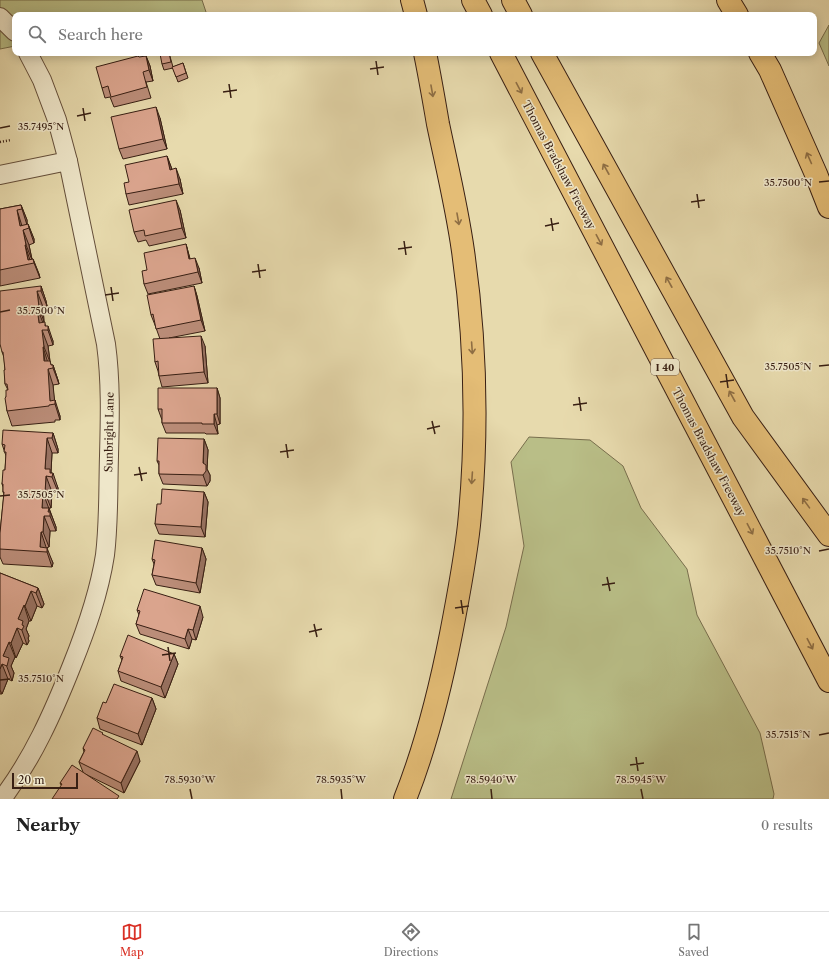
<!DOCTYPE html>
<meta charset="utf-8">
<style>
:root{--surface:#fff;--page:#f6f6f6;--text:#222;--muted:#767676;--line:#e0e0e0;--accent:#d93025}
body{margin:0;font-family:"Libre Caslon Text",serif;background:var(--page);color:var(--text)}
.scale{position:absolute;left:12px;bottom:10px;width:66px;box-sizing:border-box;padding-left:4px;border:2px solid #381f13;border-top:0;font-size:11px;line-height:14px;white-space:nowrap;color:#381f13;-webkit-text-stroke:3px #efe7ca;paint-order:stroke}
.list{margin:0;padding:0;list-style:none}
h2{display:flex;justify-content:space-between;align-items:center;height:52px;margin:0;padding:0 16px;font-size:17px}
h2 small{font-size:13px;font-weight:400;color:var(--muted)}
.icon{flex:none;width:22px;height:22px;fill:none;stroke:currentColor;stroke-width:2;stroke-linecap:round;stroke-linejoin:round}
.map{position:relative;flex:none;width:829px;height:799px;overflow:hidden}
.search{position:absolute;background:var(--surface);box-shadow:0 2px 10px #0003;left:12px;right:12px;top:12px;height:44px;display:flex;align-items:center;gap:10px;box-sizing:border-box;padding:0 14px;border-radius:8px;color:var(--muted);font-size:15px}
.sheet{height:112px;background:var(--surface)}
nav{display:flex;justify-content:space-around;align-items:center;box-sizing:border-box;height:56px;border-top:1px solid var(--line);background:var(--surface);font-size:11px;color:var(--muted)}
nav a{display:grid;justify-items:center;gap:2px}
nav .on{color:var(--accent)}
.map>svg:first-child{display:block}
.green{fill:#b9be87;stroke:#786e4d}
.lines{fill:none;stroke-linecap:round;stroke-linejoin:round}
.minor-casing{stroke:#644e3a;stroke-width:20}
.motorway-casing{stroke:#381f13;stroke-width:24}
.path{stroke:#381f13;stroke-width:2.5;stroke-dasharray:1 2;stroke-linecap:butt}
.minor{stroke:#efe7ca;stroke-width:18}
.motorway{stroke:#e4bd76;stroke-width:22}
.wall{fill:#bb8d79;stroke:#381f13}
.shaded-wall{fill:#997363;stroke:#381f13}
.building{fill:#daa48d;stroke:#381f13}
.oneway{stroke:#8e6e44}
.ticks{fill:none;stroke:#381f13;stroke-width:1.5}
.labels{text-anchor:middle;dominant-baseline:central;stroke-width:3;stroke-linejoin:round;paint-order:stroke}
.shield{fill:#efe7ca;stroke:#6f5b4a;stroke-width:1}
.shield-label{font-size:10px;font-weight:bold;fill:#381f13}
.street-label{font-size:11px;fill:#381f13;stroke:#efe7ca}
.ticks-label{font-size:10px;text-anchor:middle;fill:#381f13;stroke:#efe7ca;stroke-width:3;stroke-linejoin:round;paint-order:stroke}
</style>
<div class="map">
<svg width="829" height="799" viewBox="0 0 829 799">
<rect width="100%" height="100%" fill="#e7daad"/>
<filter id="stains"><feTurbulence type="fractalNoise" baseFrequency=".005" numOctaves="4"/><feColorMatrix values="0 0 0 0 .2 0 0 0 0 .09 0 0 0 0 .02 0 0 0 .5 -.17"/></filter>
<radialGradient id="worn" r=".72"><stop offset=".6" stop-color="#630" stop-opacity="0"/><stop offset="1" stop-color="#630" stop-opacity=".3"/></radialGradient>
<g class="green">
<path d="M 0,0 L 202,0 L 207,15 L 15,15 L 15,46 L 0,49 Z"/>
<path d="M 829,25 L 829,66 L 819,43 Z"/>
<path d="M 529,437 L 590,440 L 623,466 L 641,508 L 687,569 L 697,615 L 760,733 L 774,794 L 773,799 L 451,799 L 506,627 L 524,546 L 511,462 Z"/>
</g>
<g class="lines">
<defs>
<g id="minor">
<path d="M 0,17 L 15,32"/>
<path d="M 0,175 L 68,161"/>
<path d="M 2,799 C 33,758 53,713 72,665 C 86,630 99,594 105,555 C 109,522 108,489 109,456 C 110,418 111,381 106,344 L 68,161 L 57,120 L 42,80 L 28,53"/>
</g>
<g id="motorway">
<path d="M 412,0 L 416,15"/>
<path d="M 473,0 L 481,15"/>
<path d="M 513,0 L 521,15"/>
<path d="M 728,0 L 737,15"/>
<path d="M 501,53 L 829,681"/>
<path d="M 542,53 L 743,417 L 829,535"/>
<path d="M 760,53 L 770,70 L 816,174 L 829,207"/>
<path d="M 405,799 C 426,746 440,690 451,634 C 458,598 465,562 469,525 C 478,434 476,342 463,251 C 457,208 447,167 438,124 C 434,101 430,77 425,53"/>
</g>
</defs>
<use href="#minor" class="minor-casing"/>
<use href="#motorway" class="motorway-casing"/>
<path class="path" d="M 0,142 L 11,140"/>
<use href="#minor" class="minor"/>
<use href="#motorway" class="motorway"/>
</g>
<g class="wall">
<path d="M 169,53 L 173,67 L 183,63 L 188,78 L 178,82 L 173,68 L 164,70 L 162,64 Z"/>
<path d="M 146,56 L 150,66 L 153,81 L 146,82 L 151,98 L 114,107 L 110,97 L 105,98 L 102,88 Z"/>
<path d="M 160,118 L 167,149 L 123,159 L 119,149 Z"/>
<path d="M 167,156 L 172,169 L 180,179 L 183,194 L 129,205 L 126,194 L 129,182 Z"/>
<path d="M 21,205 L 27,220 L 27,224 L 28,224 L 34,239 L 34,243 L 29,245 L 32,259 L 33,259 L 39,274 L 40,278 L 0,286 L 0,209 Z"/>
<path d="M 180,210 L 186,238 L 149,246 L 146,240 L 138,242 L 134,232 Z"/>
<path d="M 186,244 L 190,259 L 199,268 L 202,283 L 148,294 L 144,284 L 147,270 Z"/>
<path d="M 41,286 L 46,301 L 47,306 L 43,307 L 44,322 L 53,341 L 53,345 L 48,346 L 50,361 L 51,365 L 53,365 L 58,380 L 59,384 L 53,385 L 54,400 L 60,416 L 60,420 L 55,420 L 55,422 L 12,426 L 7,411 L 6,397 L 8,390 L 5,384 L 5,370 L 4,357 L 2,352 Z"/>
<path d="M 194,286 L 197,296 L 205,331 L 169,338 L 205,346 L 208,383 L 162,387 L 159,376 L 158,371 L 155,362 L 160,339 L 155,325 L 151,315 Z"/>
<path d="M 217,388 L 220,398 L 220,424 L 217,425 L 218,434 L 206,434 L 205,433 L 166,433 L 162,423 L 162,420 L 158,409 Z"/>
<path d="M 53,433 L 58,449 L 58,453 L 52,453 L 51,472 L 58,488 L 58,492 L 52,492 L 51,508 L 49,508 L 56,527 L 56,531 L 50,531 L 49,547 L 46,548 L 53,563 L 52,567 L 3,564 L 0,557 L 0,533 L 4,494 L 3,492 L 3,487 L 2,484 L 5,470 L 6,456 L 2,444 Z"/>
<path d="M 204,439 L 208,450 L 207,469 L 210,475 L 210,481 L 207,486 L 163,484 L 159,474 L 159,465 L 157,461 Z"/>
<path d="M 204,492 L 208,502 L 205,537 L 159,534 L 155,524 L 161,504 Z"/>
<path d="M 202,548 L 206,559 L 200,593 L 156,585 L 152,575 L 154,564 L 152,559 Z"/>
<path d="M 0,573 L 38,588 L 44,604 L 42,608 L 37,606 L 31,621 L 29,621 L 26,629 L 29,636 L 28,638 L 29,641 L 27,645 L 23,643 L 16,658 L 15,657 L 11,666 L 14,673 L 12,681 L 8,679 L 2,694 L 0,694 Z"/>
<path d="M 137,610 L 203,617 L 196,640 L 192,639 L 189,649 L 140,634 L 136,624 L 139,615 Z"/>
<path d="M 174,654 L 178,664 L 165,698 L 121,681 L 118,671 L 122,660 L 120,656 Z"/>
<path d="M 152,698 L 156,709 L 142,745 L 100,729 L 97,718 L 106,703 Z"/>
<path d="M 103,735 L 140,761 L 124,793 L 85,774 L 61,785 L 60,783 L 83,772 L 79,762 L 84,752 L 83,748 Z"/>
</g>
<g class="shaded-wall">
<path d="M 146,56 L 150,66 L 153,81 L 149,70 Z"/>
<path d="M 156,107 L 160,118 L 167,149 L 163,139 Z"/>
<path d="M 167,156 L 171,167 L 174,180 L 170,170 Z"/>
<path d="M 176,168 L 180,179 L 183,194 L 179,184 Z"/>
<path d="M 176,200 L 180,210 L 186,238 L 182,228 Z"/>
<path d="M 21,205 L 27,220 L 27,225 L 22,209 Z"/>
<path d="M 17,210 L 22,226 L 20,226 Z"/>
<path d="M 28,224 L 34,239 L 34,243 L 29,228 Z"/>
<path d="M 23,230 L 29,245 L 32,260 L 26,245 Z"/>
<path d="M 186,244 L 189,255 L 193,270 L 189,259 Z"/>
<path d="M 25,245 L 30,260 L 28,260 Z"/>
<path d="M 195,258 L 199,268 L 202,283 L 198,272 Z"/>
<path d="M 33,259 L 39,274 L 40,278 L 34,263 Z"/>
<path d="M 41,286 L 46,301 L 47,306 L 41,291 Z"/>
<path d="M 194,286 L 197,296 L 205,331 L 201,320 Z"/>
<path d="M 37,291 L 43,307 L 44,322 L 39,307 Z"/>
<path d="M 37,307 L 43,323 L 42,330 L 48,346 L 50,362 L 44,347 L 39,323 Z"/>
<path d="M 48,326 L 53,341 L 53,345 L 48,330 Z"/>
<path d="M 201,336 L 205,346 L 208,383 L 204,372 Z"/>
<path d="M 43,347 L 48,363 L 48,369 L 53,385 L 55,404 L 50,401 Z"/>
<path d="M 53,365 L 58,380 L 59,384 L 53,368 Z"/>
<path d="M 217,388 L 220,398 L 220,424 L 217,414 Z"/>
<path d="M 55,400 L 60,416 L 60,420 L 55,404 Z"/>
<path d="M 214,414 L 217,425 L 218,434 L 214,424 Z"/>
<path d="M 53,433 L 58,449 L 58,453 L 52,438 Z"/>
<path d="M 47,438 L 52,453 L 51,472 L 52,475 L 53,473 L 58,488 L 58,492 L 52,477 L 45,469 Z"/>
<path d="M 204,439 L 208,450 L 207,469 L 210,475 L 210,481 L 207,486 L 203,475 Z"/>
<path d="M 46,476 L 52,492 L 51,508 L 45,493 Z"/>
<path d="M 204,492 L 208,502 L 205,537 L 201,527 Z"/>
<path d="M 43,493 L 56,527 L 56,531 L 50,516 L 42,508 Z"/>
<path d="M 44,516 L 50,531 L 49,547 L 43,532 Z"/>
<path d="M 41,532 L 46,547 L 46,552 L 40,547 Z"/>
<path d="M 47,548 L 53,563 L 52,567 L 47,552 Z"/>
<path d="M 202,548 L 206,559 L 200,593 L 196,583 Z"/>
<path d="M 38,588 L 44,604 L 42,608 L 36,593 Z"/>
<path d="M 31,591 L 37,606 L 31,621 L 25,606 Z"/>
<path d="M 24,605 L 29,621 L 26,629 L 29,636 L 28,638 L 29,641 L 27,645 L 18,619 Z"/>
<path d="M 200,606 L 203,617 L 196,640 L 193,630 Z"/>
<path d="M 17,628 L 23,643 L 16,658 L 11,643 Z"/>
<path d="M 188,629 L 192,639 L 189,649 L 185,639 Z"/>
<path d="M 9,642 L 15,657 L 11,666 L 14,673 L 12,681 L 3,656 Z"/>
<path d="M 174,654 L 178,664 L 165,698 L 161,687 Z"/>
<path d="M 2,664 L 8,679 L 2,694 L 0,690 L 0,669 Z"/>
<path d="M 152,698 L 156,709 L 142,745 L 138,734 Z"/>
<path d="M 137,751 L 140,761 L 124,793 L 121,783 Z"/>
</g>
<g class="building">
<path d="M 166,53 L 169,53 L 171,62 L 162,64 L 160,54 Z"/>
<path d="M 138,56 L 139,57 L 146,56 L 149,70 L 143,72 L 147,87 L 111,97 L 108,86 L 102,88 L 96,67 Z"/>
<path d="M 183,63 L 186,73 L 176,77 L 172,67 Z"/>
<path d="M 156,107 L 163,139 L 119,149 L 111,117 Z"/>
<path d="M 167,156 L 170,170 L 176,168 L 179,184 L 126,194 L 124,183 L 129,182 L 125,165 Z"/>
<path d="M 176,200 L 182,228 L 145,236 L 144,230 L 134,232 L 129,210 Z"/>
<path d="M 21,205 L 22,209 L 17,210 L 20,226 L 28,224 L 29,228 L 23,230 L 26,245 L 25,245 L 28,260 L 33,259 L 34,263 L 0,270 L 0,209 Z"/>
<path d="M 186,244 L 189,259 L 195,258 L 198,272 L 144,284 L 142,271 L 147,270 L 144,253 Z"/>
<path d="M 41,286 L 41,291 L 37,291 L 39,307 L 37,307 L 39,323 L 45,322 L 45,326 L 48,326 L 48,330 L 42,330 L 44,347 L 43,347 L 44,361 L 50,361 L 51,365 L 53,365 L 53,368 L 48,369 L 50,401 L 55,400 L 55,404 L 49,405 L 49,406 L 7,411 L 5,398 L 6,397 L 6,390 L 8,390 L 7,384 L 5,384 L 4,370 L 5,370 L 3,352 L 2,352 L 0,344 L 0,291 Z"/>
<path d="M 194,286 L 201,320 L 156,329 L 153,314 L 151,315 L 147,295 Z"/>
<path d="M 201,336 L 204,372 L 159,376 L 158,361 L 155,362 L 153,339 Z"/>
<path d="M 158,388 L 217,388 L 217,414 L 214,414 L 214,424 L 202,424 L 202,423 L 162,423 L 162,409 L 158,409 Z"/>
<path d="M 3,430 L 53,433 L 52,438 L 47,438 L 45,469 L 50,469 L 50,473 L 53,473 L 52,477 L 46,476 L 45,493 L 43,493 L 42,508 L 49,508 L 48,512 L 50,512 L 50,516 L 44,516 L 43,532 L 41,532 L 40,547 L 47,548 L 47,552 L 0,549 L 0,533 L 4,492 L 3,492 L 3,484 L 2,484 L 3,470 L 5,470 L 6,452 L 4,452 L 5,445 L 2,444 Z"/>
<path d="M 158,438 L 204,439 L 203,463 L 206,465 L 206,471 L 203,475 L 159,474 L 159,461 L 157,461 Z"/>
<path d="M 162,489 L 204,492 L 201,527 L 155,524 L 157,504 L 161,504 Z"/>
<path d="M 155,540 L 202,548 L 196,583 L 152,575 L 155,560 L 152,559 Z"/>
<path d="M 0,573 L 38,588 L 36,593 L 31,591 L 25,606 L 24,605 L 18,619 L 23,621 L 22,625 L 24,626 L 22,630 L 17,628 L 11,643 L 9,642 L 3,656 L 9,658 L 7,666 L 2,664 L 0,669 Z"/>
<path d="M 144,589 L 200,606 L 193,630 L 188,629 L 185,639 L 136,624 L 140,611 L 137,610 Z"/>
<path d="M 128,635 L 174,654 L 161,687 L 118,671 L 123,657 L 120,656 Z"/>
<path d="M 114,684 L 152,698 L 138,734 L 97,718 L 103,702 L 106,703 Z"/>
<path d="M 93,728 L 103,733 L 102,734 L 137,751 L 121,783 L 79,762 L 85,750 L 83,748 Z"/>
<path d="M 72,765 L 119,796 L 117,799 L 52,799 L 62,784 L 60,783 Z"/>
</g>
<defs><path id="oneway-shaft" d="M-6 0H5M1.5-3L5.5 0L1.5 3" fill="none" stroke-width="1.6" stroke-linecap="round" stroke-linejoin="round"/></defs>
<g class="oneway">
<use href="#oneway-shaft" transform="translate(519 88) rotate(62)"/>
<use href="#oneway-shaft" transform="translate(432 91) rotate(80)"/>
<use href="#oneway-shaft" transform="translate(809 158) rotate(-114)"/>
<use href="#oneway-shaft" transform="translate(606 169) rotate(-119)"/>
<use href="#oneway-shaft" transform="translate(458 219) rotate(80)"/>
<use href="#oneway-shaft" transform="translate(599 240) rotate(62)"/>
<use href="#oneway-shaft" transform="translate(669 282) rotate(-119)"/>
<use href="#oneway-shaft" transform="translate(472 348) rotate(86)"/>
<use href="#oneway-shaft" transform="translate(732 396) rotate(-119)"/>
<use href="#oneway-shaft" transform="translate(472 478) rotate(94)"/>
<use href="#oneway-shaft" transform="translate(806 503) rotate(-126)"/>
<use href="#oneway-shaft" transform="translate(750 529) rotate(62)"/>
<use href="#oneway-shaft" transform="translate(810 644) rotate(62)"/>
</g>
<path class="ticks" d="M 376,61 L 378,75M 370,69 L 384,67M 229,84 L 231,98M 223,92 L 237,90M 83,108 L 85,121M 77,116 L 91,113M 0,128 L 10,126M 819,182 L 829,181M 697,194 L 699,208M 691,202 L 705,200M 551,218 L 553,231M 545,226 L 559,223M 404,241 L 406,255M 398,249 L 412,247M 258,264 L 260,278M 252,272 L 266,270M 111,287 L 113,301M 105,295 L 119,293M 0,312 L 10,310M 819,366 L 829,365M 726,374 L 728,388M 720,382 L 734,380M 579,397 L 581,411M 573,405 L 587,403M 432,421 L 435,434M 427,429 L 440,426M 286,444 L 288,458M 280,452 L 294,450M 139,467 L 142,481M 134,475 L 147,473M 0,496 L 10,495M 819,551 L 829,549M 607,577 L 610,591M 602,585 L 615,583M 461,600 L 463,614M 455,608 L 469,606M 314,624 L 317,637M 309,632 L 322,629M 168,647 L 170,661M 162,655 L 176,653M 0,680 L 10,679M 819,735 L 829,733M 636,757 L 638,771M 630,765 L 644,763M 190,789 L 192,799M 341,789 L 342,799M 491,789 L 492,799M 641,789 L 643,799"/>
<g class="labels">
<rect class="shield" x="651" y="359" width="28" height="16" rx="3"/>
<g class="shield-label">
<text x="665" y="367">I 40</text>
</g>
<g class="street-label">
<text transform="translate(559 165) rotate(62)">Thomas Bradshaw Freeway</text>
<text transform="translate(109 432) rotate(-89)">Sunbright Lane</text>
<text transform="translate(709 452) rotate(62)">Thomas Bradshaw Freeway</text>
</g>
</g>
<g class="ticks-label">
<text x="41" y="130">35.7495°N</text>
<text x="788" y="186">35.7500°N</text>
<text x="41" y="314">35.7500°N</text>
<text x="788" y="370">35.7505°N</text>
<text x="41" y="498">35.7505°N</text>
<text x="788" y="554">35.7510°N</text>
<text x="41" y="682">35.7510°N</text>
<text x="788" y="738">35.7515°N</text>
<text x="190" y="783">78.5930°W</text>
<text x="341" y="783">78.5935°W</text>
<text x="491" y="783">78.5940°W</text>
<text x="641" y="783">78.5945°W</text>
</g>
<rect width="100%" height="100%" filter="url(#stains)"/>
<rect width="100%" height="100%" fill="url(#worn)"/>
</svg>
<div class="scale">20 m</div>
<div class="search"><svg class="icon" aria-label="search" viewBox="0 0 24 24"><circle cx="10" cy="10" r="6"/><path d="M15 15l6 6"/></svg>Search here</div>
</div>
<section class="sheet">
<h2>Nearby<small>0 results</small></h2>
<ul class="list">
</ul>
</section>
<nav>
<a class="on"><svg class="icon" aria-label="map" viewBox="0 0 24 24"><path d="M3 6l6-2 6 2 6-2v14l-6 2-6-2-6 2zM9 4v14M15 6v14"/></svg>Map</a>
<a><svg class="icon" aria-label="directions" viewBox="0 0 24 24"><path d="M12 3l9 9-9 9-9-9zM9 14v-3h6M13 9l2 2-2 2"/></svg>Directions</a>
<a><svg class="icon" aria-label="saved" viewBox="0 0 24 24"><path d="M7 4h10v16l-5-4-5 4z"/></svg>Saved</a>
</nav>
